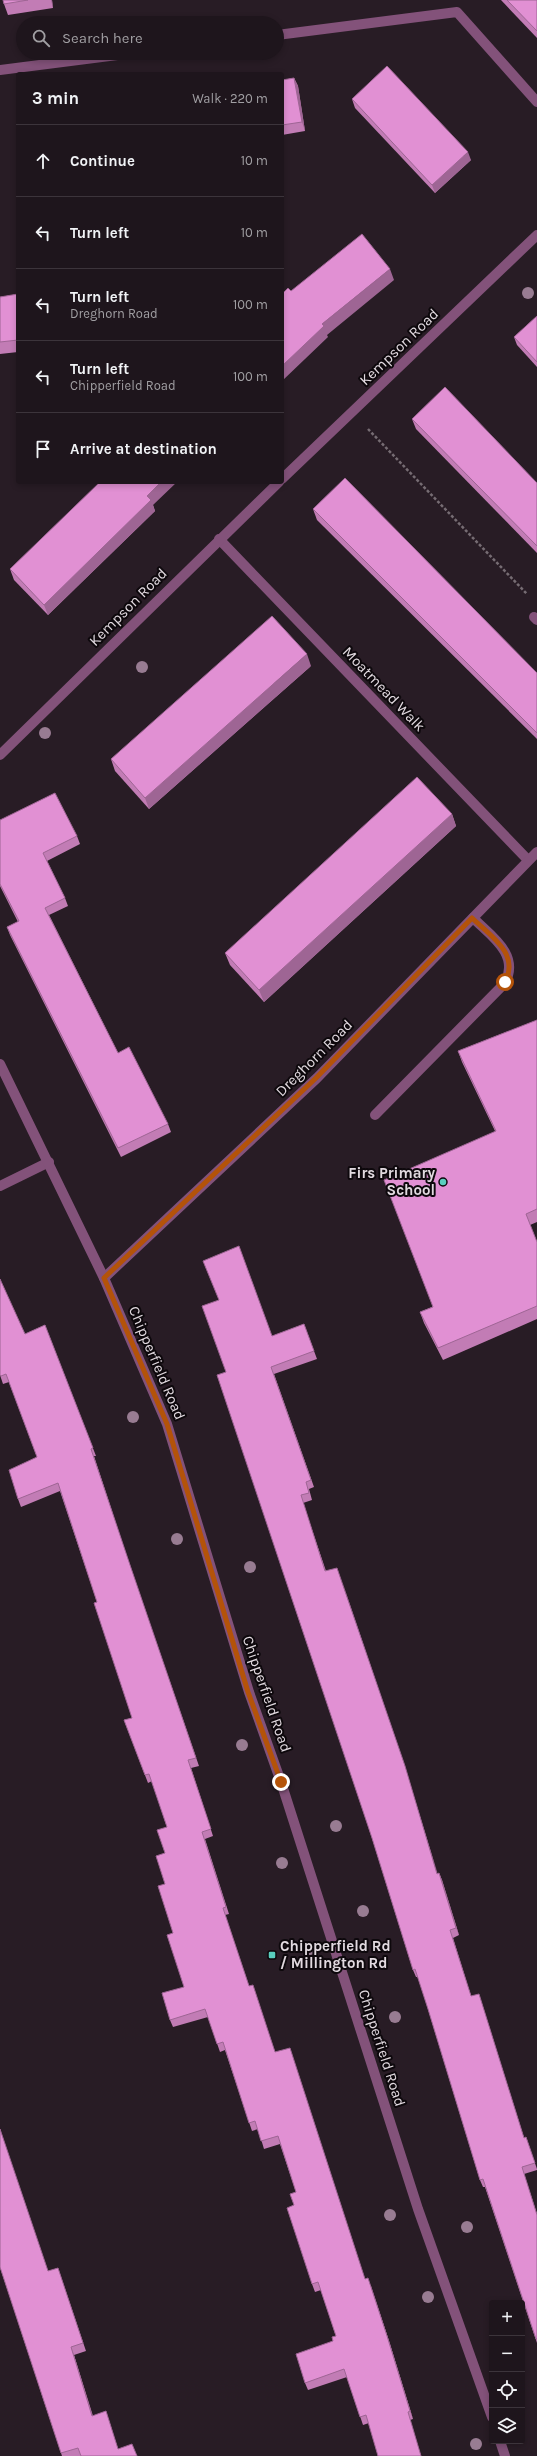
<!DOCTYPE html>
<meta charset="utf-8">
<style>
:root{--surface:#1e151c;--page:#2b2229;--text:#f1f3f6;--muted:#a19fa3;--line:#3c343b}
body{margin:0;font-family:Karla,sans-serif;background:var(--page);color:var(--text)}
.controls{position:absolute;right:12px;bottom:12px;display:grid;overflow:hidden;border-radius:4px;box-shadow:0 2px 6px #0003}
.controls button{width:36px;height:36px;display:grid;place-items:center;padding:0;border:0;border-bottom:1px solid var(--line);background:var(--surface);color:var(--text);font:20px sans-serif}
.stop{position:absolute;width:12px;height:12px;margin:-9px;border:3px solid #b45309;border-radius:50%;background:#fff}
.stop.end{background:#b45309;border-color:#fff;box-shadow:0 1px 4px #0008}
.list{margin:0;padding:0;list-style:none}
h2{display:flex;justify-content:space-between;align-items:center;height:52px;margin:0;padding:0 16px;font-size:17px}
h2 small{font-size:13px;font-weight:400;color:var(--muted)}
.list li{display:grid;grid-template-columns:26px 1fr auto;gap:12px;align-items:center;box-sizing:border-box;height:72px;padding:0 16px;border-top:1px solid var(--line)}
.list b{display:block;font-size:15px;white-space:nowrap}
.list p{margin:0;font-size:13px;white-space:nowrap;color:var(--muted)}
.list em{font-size:13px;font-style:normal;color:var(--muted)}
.icon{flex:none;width:22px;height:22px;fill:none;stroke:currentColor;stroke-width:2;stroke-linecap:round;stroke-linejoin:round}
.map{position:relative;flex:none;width:537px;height:2456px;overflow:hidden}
.search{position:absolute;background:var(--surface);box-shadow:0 2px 6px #0003;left:16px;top:16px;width:268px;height:44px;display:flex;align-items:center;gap:10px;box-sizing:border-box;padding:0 14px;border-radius:22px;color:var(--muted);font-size:15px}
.panel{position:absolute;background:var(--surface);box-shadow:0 2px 6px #0003;left:16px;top:72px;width:268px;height:412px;border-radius:4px}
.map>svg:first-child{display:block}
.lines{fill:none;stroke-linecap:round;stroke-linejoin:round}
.path{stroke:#766c73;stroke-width:2.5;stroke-dasharray:3 2;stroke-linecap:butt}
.service{stroke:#83527a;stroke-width:10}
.minor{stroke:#83527a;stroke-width:10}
.tertiary{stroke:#83527a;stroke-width:10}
.tree{fill:#987c92}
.wall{fill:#c27cb5}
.shaded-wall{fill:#9e6594}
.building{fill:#e190d3;stroke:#9e6594}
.route{stroke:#b45309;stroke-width:5}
.poi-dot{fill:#59cebe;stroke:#0d080c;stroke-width:1.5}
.labels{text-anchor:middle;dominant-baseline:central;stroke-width:4;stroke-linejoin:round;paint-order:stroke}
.street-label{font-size:15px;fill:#e2dae0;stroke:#0d080c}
.poi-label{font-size:15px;font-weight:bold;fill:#e2dae0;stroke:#0d080c;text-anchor:end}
</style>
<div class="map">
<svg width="537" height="2456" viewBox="0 0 537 2456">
<rect width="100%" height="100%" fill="#281c25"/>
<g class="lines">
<path class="path" d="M 368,429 L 527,594"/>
<path class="service" d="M 375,1115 L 505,983 C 520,954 491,936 473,918"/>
<g class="minor">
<path d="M 277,35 L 457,12 L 537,102"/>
<path d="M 0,70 L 133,53"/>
<path d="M 282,479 L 537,235"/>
<path d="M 219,539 L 528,860"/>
<path d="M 534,617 L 537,620"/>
<path d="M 0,755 L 279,482"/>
<path d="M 0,1186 L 49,1162"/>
<path d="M 104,1278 L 317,1078 L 537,852"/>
</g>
<g class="tertiary">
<path d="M 0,1064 L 104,1278 L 167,1424 L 249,1692 L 281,1782 L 418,2209 L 492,2417"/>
<path d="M 500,2441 L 505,2456"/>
</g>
</g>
<g class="tree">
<circle cx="528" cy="293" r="6"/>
<circle cx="142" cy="667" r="6"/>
<circle cx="45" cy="733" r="6"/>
<circle cx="133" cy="1417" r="6"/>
<circle cx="177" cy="1539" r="6"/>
<circle cx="250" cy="1567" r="6"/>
<circle cx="242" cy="1745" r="6"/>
<circle cx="336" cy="1826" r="6"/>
<circle cx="282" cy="1863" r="6"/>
<circle cx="363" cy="1911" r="6"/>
<circle cx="310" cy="1949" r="6"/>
<circle cx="395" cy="2017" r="6"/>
<circle cx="390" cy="2215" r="6"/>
<circle cx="467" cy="2227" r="6"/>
<circle cx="428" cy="2297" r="6"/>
<circle cx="476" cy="2444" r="6"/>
</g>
<g class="wall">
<path d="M 3,0 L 52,0 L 53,8 L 8,15 L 4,4 Z"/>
<path d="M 501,0 L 537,0 L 537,38 Z"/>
<path d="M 294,78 L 298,86 L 305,131 L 282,135 L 282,80 Z"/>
<path d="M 352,99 L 471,160 L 435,193 L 355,108 Z"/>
<path d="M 18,294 L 18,352 L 0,354 L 0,297 Z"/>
<path d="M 537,316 L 537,367 L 517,345 L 514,337 Z"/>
<path d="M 412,419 L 537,483 L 537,553 L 416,429 Z"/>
<path d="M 153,505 L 155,511 L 48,615 L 14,580 L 10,569 Z"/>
<path d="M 313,509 L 537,673 L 537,739 L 317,520 Z"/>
<path d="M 311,666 L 149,809 L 115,771 L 111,759 Z"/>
<path d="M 452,814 L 456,826 L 264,1002 L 230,965 L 225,953 Z"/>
<path d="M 0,820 L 77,836 L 80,844 L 47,861 L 65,898 L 68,906 L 49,915 L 118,1053 L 168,1124 L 171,1132 L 121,1157 L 10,935 L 7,927 L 18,922 L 0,886 Z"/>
<path d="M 537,1020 L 537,1222 L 530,1225 L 537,1242 L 537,1319 L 443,1360 L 424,1323 L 420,1312 L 432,1307 L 495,1131 L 462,1062 L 458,1051 Z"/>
<path d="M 304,1324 L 317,1359 L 274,1374 L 314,1487 L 309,1489 L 312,1500 L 303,1503 L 326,1571 L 407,1774 L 437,1873 L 439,1873 L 442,1880 L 459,1935 L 453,1938 L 471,1996 L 481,2001 L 524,2138 L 526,2137 L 537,2169 L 537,2170 L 524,2174 L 537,2214 L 537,2343 L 485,2187 L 483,2187 L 480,2180 L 428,2009 L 418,1977 L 416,1977 L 413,1970 L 372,1838 L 226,1372 L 272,1336 Z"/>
<path d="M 45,1325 L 96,1456 L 94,1456 L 132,1572 L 199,1766 L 191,1768 L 213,1836 L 205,1839 L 229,1914 L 225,1915 L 249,1986 L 365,2279 L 371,2286 L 390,2344 L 413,2419 L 410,2420 L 421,2456 L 378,2456 L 369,2423 L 363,2425 L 347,2377 L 308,2390 L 305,2383 L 336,2336 L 321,2290 L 315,2292 L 312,2284 L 294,2205 L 296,2192 L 280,2144 L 264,2149 L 258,2129 L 252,2131 L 225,2050 L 220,2052 L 208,2017 L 173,2027 L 170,2020 L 184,1987 L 173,1933 L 165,1884 L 165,1853 L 167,1827 L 152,1781 L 148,1783 L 124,1720 L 132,1718 L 97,1602 L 60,1491 L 21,1507 L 18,1499 L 37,1457 L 9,1382 L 3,1384 L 0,1375 L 25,1334 Z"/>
<path d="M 0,2267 L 48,2271 L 58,2268 L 86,2351 L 74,2355 L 93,2416 L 106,2411 L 118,2449 L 137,2456 L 62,2456 Z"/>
</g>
<g class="shaded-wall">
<path d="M 51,0 L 52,0 L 53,8 Z"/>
<path d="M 294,78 L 298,86 L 305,131 L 302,122 Z"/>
<path d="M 468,152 L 471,160 L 435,193 L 432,185 Z"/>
<path d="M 390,269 L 394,280 L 327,335 L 328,337 L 282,381 L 282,366 L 322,324 Z"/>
<path d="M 161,482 L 177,482 L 153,505 L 155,511 L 48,615 L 44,605 L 147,496 Z"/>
<path d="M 307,654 L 311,666 L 149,809 L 145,798 Z"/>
<path d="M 452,814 L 456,826 L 264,1002 L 259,990 Z"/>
<path d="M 340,1575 L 407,1774 L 440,1881 Z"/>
<path d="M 439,1873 L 442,1880 L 459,1935 L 456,1928 Z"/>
<path d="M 479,1994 L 481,2001 L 526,2145 L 524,2138 Z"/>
<path d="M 371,2286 L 390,2344 L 413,2419 L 410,2411 Z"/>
<path d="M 71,2347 L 74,2355 L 95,2424 L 92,2416 Z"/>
</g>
<g class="building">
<path d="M 3,0 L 28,0 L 4,4 Z"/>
<path d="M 507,0 L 537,0 L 537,31 Z"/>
<path d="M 387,66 L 468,152 L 432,185 L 352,99 Z"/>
<path d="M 294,78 L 302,122 L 282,125 L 282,80 Z"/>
<path d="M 362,234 L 390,269 L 322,324 L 324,326 L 282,366 L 282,294 L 288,288 L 291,291 Z"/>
<path d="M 18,294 L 18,340 L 0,342 L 0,297 Z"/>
<path d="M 537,316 L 537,362 L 514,337 Z"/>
<path d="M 445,387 L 537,483 L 537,546 L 412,419 Z"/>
<path d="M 345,478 L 537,673 L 537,733 L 313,509 Z"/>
<path d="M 100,482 L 161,482 L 147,496 L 151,500 L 44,605 L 10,569 Z"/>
<path d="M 272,616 L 307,654 L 145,798 L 111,759 Z"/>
<path d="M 417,777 L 452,814 L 259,990 L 225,953 Z"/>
<path d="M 55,793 L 77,836 L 43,853 L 65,898 L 45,908 L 118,1053 L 129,1047 L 168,1124 L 118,1148 L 7,927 L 19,921 L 0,884 L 0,820 Z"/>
<path d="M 537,1020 L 537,1209 L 526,1214 L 537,1242 L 537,1306 L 438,1348 L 420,1312 L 433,1307 L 384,1180 L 496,1131 L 458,1051 Z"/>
<path d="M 239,1246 L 272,1336 L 304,1324 L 314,1351 L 271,1367 L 311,1480 L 306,1482 L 309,1493 L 301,1495 L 325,1571 L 337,1568 L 405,1766 L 437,1874 L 439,1873 L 456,1928 L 450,1930 L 471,1996 L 479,1994 L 524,2138 L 526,2137 L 535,2163 L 522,2167 L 537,2215 L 537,2339 L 536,2339 L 483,2179 L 480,2180 L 428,2009 L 415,1969 L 413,1970 L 372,1838 L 217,1375 L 226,1372 L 202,1306 L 219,1300 L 203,1261 Z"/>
<path d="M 0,1279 L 25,1334 L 45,1325 L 93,1448 L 91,1449 L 130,1565 L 196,1758 L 188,1760 L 211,1829 L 202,1832 L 226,1907 L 223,1908 L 249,1986 L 253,1985 L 275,2052 L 290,2048 L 365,2279 L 368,2278 L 387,2336 L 410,2411 L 408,2412 L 421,2456 L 378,2456 L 366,2415 L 360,2417 L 344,2369 L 305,2383 L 296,2354 L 333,2341 L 332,2337 L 336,2336 L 318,2282 L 312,2284 L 287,2208 L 294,2205 L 290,2194 L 296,2192 L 278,2136 L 261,2141 L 255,2121 L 249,2123 L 223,2042 L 217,2044 L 205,2009 L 170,2020 L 162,1993 L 184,1987 L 167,1935 L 173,1933 L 158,1886 L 165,1884 L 156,1856 L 165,1853 L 157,1830 L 167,1827 L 149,1774 L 145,1775 L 124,1720 L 132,1718 L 94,1603 L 97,1602 L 58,1483 L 18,1499 L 9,1470 L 37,1457 L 6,1374 L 1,1376 L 0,1375 Z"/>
<path d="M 0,2129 L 48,2271 L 58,2268 L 83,2343 L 71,2347 L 92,2416 L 106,2411 L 118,2449 L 132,2444 L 137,2456 L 81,2456 L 78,2448 L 61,2453 L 0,2267 Z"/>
</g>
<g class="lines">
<path class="route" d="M 281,1782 L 248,1692 L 167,1424 L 104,1278 L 316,1078 L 472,918 C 491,936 520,954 505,982"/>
</g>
<g class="poi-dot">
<circle cx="443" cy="1182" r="4"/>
<rect x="268" y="1951" width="8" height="8" rx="2"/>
</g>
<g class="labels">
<g class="street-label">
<text transform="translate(399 347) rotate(-44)">Kempson Road</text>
<text transform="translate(128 607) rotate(-45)">Kempson Road</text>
<text transform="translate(384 689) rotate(46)">Moatmead Walk</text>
<text transform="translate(314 1058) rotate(-45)">Dreghorn Road</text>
<text transform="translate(157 1363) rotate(67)">Chipperfield Road</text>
<text transform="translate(267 1694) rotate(71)">Chipperfield Road</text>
<text transform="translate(382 2048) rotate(72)">Chipperfield Road</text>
</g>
<g class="poi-label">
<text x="435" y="1173">Firs Primary<tspan x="435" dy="17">School</tspan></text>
<text x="280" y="1946" text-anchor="start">Chipperfield Rd<tspan x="280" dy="17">/ Millington Rd</tspan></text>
</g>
</g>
</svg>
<div class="controls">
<button>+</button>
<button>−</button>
<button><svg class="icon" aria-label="locate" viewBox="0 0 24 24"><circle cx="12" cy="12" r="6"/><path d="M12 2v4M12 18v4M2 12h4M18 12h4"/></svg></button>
<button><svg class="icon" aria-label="layers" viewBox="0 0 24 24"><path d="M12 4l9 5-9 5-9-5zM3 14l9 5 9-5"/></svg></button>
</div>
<div class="stop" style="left:505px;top:982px"></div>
<div class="stop end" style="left:281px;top:1782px"></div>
<div class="search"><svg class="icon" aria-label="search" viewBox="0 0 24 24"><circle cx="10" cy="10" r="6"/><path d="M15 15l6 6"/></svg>Search here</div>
<section class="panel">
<h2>3 min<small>Walk · 220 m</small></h2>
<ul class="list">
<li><svg class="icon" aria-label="ahead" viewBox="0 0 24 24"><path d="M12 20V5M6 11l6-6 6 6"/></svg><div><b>Continue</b></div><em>10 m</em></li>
<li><svg class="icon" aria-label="left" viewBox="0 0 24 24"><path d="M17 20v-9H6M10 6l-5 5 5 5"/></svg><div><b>Turn left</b></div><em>10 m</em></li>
<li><svg class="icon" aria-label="left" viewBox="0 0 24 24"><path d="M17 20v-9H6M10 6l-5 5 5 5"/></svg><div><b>Turn left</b><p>Dreghorn Road</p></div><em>100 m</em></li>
<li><svg class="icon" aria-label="left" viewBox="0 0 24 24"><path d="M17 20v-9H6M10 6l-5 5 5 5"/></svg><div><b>Turn left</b><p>Chipperfield Road</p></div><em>100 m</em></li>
<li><svg class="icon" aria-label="arrive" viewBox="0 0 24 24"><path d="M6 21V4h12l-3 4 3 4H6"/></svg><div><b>Arrive at destination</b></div></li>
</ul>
</section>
</div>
